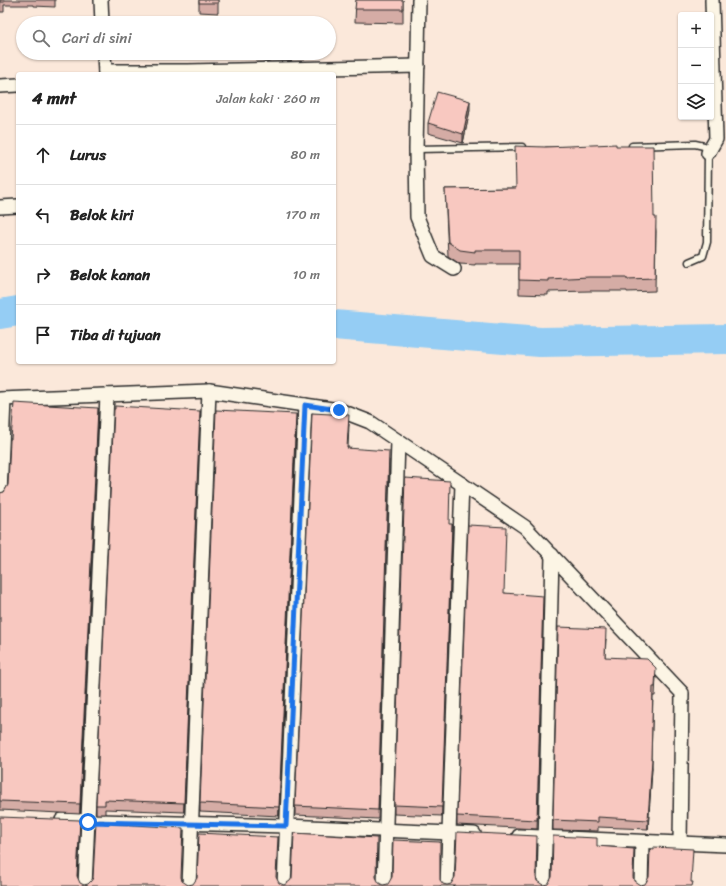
<!DOCTYPE html>
<html lang="id">
<meta charset="utf-8">
<style>
:root{--surface:#fff;--page:#f2f2f2;--text:#222;--muted:#767676;--line:#e0e0e0}
body{margin:0;font-family:Sriracha,sans-serif;background:var(--page);color:var(--text)}
.controls{position:absolute;right:12px;top:12px;display:grid;overflow:hidden;border-radius:4px;box-shadow:0 1px 3px #0004}
.controls button{width:36px;height:36px;display:grid;place-items:center;padding:0;border:0;border-bottom:1px solid var(--line);background:var(--surface);color:var(--text);font:20px sans-serif}
.stop{position:absolute;width:12px;height:12px;margin:-9px;border:3px solid #1a73e8;border-radius:50%;background:#fff}
.stop.end{background:#1a73e8;border-color:#fff;box-shadow:0 1px 4px #0008}
.list{margin:0;padding:0;list-style:none}
h2{display:flex;justify-content:space-between;align-items:center;height:52px;margin:0;padding:0 16px;font-size:17px}
h2 small{font-size:13px;font-weight:400;color:var(--muted)}
.list li{display:grid;grid-template-columns:26px 1fr auto;gap:12px;align-items:center;box-sizing:border-box;height:60px;padding:0 16px;border-top:1px solid var(--line)}
.list b{display:block;font-size:15px;white-space:nowrap}
.list em{font-size:13px;font-style:normal;color:var(--muted)}
.icon{flex:none;width:22px;height:22px;fill:none;stroke:currentColor;stroke-width:2;stroke-linecap:round;stroke-linejoin:round}
.map{position:relative;flex:none;width:726px;height:886px;overflow:hidden}
.search{position:absolute;background:var(--surface);box-shadow:0 1px 3px #0004;left:16px;top:16px;width:320px;height:44px;display:flex;align-items:center;gap:10px;box-sizing:border-box;padding:0 14px;border-radius:22px;color:var(--muted);font-size:15px}
.panel{position:absolute;background:var(--surface);box-shadow:0 1px 3px #0004;left:16px;top:72px;width:320px;height:292px;border-radius:4px}
.map>svg:first-child{display:block}
.lines{fill:none;stroke-linecap:round;stroke-linejoin:round}
.river{stroke:#95cdf4;stroke-width:30}
.service-casing{stroke:#2b2b2b;stroke-width:9}
.minor-casing{stroke:#2b2b2b;stroke-width:16}
.service{stroke:#fcf5e5;stroke-width:6}
.minor{stroke:#fcf5e5;stroke-width:13}
.wall{fill:#d5aca5;stroke:#2b2b2b}
.shaded-wall{fill:#ae8c86;stroke:#2b2b2b}
.building{fill:#f8c8c0;stroke:#2b2b2b}
.route{stroke:#1a73e8;stroke-width:5}
</style>
<div class="map">
<svg width="726" height="886" viewBox="0 0 726 886">
<rect width="100%" height="100%" fill="#fbe8da"/>
<filter id="ink" filterUnits="userSpaceOnUse"><feTurbulence type="fractalNoise" baseFrequency=".025" numOctaves="2"/><feDisplacementMap in="SourceGraphic" scale="8" xChannelSelector="R" yChannelSelector="G"/><feConvolveMatrix kernelMatrix="1 2 1 2 8 2 1 2 1" color-interpolation-filters="sRGB"/></filter>
<g filter="url(#ink)">
<g class="lines">
<g class="river">
<path d="M 0,314 L 18,311"/>
<path d="M 334,325 L 540,342 L 726,339"/>
</g>
<defs>
<g id="service">
<path d="M 632,146 L 695,144 L 704,146 L 708,153 L 707,242 L 703,256 L 689,262"/>
<path d="M 416,149 L 522,147"/>
</g>
<g id="minor">
<path d="M 101,0 L 102,23"/>
<path d="M 419,0 L 416,149 L 417,217 L 433,256 L 454,269"/>
<path d="M 104,53 L 105,74"/>
<path d="M 105,71 L 188,71 L 418,66"/>
<path d="M 0,86 L 18,85"/>
<path d="M 708,153 L 716,139 L 712,0"/>
<path d="M 0,207 L 18,206"/>
<path d="M 0,399 L 209,391 L 339,410 L 370,422 L 525,527 L 682,693 L 680,843"/>
<path d="M 0,494 L 4,399"/>
<path d="M 62,820 L 286,826 L 474,834"/>
<path d="M 519,836 L 726,845"/>
<path d="M 85,886 L 107,395"/>
<path d="M 189,886 L 209,391"/>
<path d="M 284,886 L 305,405"/>
<path d="M 384,886 L 398,441"/>
<path d="M 447,886 L 462,484"/>
<path d="M 544,886 L 552,555"/>
<path d="M 641,886 L 642,842"/>
</g>
</defs>
<use href="#service" class="service-casing"/>
<use href="#minor" class="minor-casing"/>
<use href="#service" class="service"/>
<use href="#minor" class="minor"/>
</g>
<g class="wall">
<path d="M 0,0 L 55,0 L 55,7 L 34,6 L 34,5 L 4,5 L 4,12 L 0,12 Z"/>
<path d="M 199,0 L 218,0 L 218,13 L 199,12 Z"/>
<path d="M 356,0 L 403,0 L 403,23 L 355,22 Z"/>
<path d="M 470,110 L 463,143 L 428,133 L 428,123 Z"/>
<path d="M 616,146 L 654,217 L 656,231 L 655,291 L 627,292 L 627,291 L 589,291 L 548,292 L 548,295 L 519,294 L 519,264 L 475,264 L 475,265 L 460,264 L 448,256 L 445,189 L 516,188 L 545,147 Z"/>
<path d="M 98,417 L 80,814 L 0,810 L 0,493 L 4,492 L 8,485 L 11,439 Z"/>
<path d="M 200,420 L 184,812 L 105,809 L 105,814 L 96,814 L 96,805 Z"/>
<path d="M 296,424 L 279,816 L 200,812 L 200,803 Z"/>
<path d="M 349,424 L 348,448 L 389,460 L 378,819 L 295,815 L 295,806 Z"/>
<path d="M 449,524 L 452,533 L 442,816 L 394,814 L 394,805 Z"/>
<path d="M 505,593 L 543,605 L 537,829 L 457,825 L 457,816 Z"/>
<path d="M 606,639 L 605,657 L 656,677 L 655,696 L 653,696 L 651,759 L 652,768 L 648,829 L 598,827 L 598,831 L 553,830 L 553,820 Z"/>
</g>
<g class="shaded-wall">
<path d="M 470,101 L 470,110 L 463,143 L 463,134 Z"/>
<path d="M 98,408 L 98,417 L 80,814 L 80,804 Z"/>
<path d="M 200,411 L 200,420 L 184,812 L 184,803 Z"/>
<path d="M 296,414 L 296,424 L 279,816 L 279,807 Z"/>
<path d="M 452,524 L 452,533 L 442,816 L 442,807 Z"/>
<path d="M 652,759 L 652,768 L 648,829 L 648,820 Z"/>
<path d="M 80,820 L 80,830 L 77,886 L 77,876 Z"/>
</g>
<g class="building">
<rect x="0" y="0" width="4" height="2"/>
<rect x="199" y="0" width="19" height="3"/>
<path d="M 356,0 L 403,0 L 403,9 L 355,9 Z"/>
<path d="M 437,92 L 470,101 L 463,134 L 428,123 Z"/>
<path d="M 616,144 L 616,146 L 653,146 L 654,217 L 656,217 L 655,278 L 627,279 L 627,277 L 589,277 L 548,279 L 548,281 L 519,280 L 519,250 L 475,250 L 475,252 L 460,250 L 448,242 L 445,189 L 516,188 L 515,146 L 545,147 Z"/>
<path d="M 14,403 L 98,408 L 80,804 L 0,801 L 0,493 L 4,492 L 8,485 L 10,439 L 11,439 Z"/>
<path d="M 115,406 L 200,411 L 184,803 L 105,800 L 105,805 L 96,805 L 114,409 L 115,409 Z"/>
<path d="M 216,410 L 296,414 L 279,807 L 200,803 Z"/>
<path d="M 312,413 L 349,415 L 347,448 L 389,451 L 378,810 L 295,806 Z"/>
<path d="M 405,478 L 450,481 L 449,524 L 452,524 L 442,807 L 394,805 Z"/>
<path d="M 468,525 L 506,527 L 504,593 L 543,596 L 537,820 L 457,816 Z"/>
<path d="M 558,627 L 606,629 L 605,657 L 647,659 L 656,668 L 655,687 L 653,687 L 651,759 L 652,759 L 648,820 L 598,817 L 598,822 L 553,820 Z"/>
<path d="M 0,817 L 80,820 L 77,876 L 80,883 L 84,885 L 88,884 L 91,881 L 93,878 L 96,821 L 104,821 L 104,823 L 183,828 L 181,877 L 182,881 L 188,885 L 193,884 L 197,878 L 199,833 L 278,837 L 276,877 L 279,883 L 284,885 L 290,881 L 292,878 L 294,833 L 377,838 L 376,877 L 379,883 L 383,885 L 388,884 L 392,877 L 393,840 L 440,842 L 440,880 L 443,884 L 447,885 L 451,884 L 455,877 L 457,832 L 537,836 L 536,877 L 537,881 L 543,885 L 548,884 L 552,877 L 553,836 L 597,838 L 597,846 L 634,849 L 633,877 L 634,881 L 640,885 L 645,884 L 649,877 L 650,849 L 654,850 L 654,847 L 693,849 L 691,882 L 693,882 L 692,886 L 0,886 Z"/>
</g>
</g>
<g class="lines" filter="url(#ink)">
<path class="route" d="M 88,822 L 286,826 L 305,405 L 339,410"/>
</g>
</svg>
<div class="controls">
<button>+</button>
<button>−</button>
<button><svg class="icon" aria-label="layers" viewBox="0 0 24 24"><path d="M12 4l9 5-9 5-9-5zM3 14l9 5 9-5"/></svg></button>
</div>
<div class="stop" style="left:88px;top:822px"></div>
<div class="stop end" style="left:339px;top:410px"></div>
<div class="search"><svg class="icon" aria-label="search" viewBox="0 0 24 24"><circle cx="10" cy="10" r="6"/><path d="M15 15l6 6"/></svg>Cari di sini</div>
<section class="panel">
<h2>4 mnt<small>Jalan kaki · 260 m</small></h2>
<ul class="list">
<li><svg class="icon" aria-label="ahead" viewBox="0 0 24 24"><path d="M12 20V5M6 11l6-6 6 6"/></svg><div><b>Lurus</b></div><em>80 m</em></li>
<li><svg class="icon" aria-label="left" viewBox="0 0 24 24"><path d="M17 20v-9H6M10 6l-5 5 5 5"/></svg><div><b>Belok kiri</b></div><em>170 m</em></li>
<li><svg class="icon" aria-label="right" viewBox="0 0 24 24"><path d="M7 20v-9h11M14 6l5 5-5 5"/></svg><div><b>Belok kanan</b></div><em>10 m</em></li>
<li><svg class="icon" aria-label="arrive" viewBox="0 0 24 24"><path d="M6 21V4h12l-3 4 3 4H6"/></svg><div><b>Tiba di tujuan</b></div></li>
</ul>
</section>
</div>
